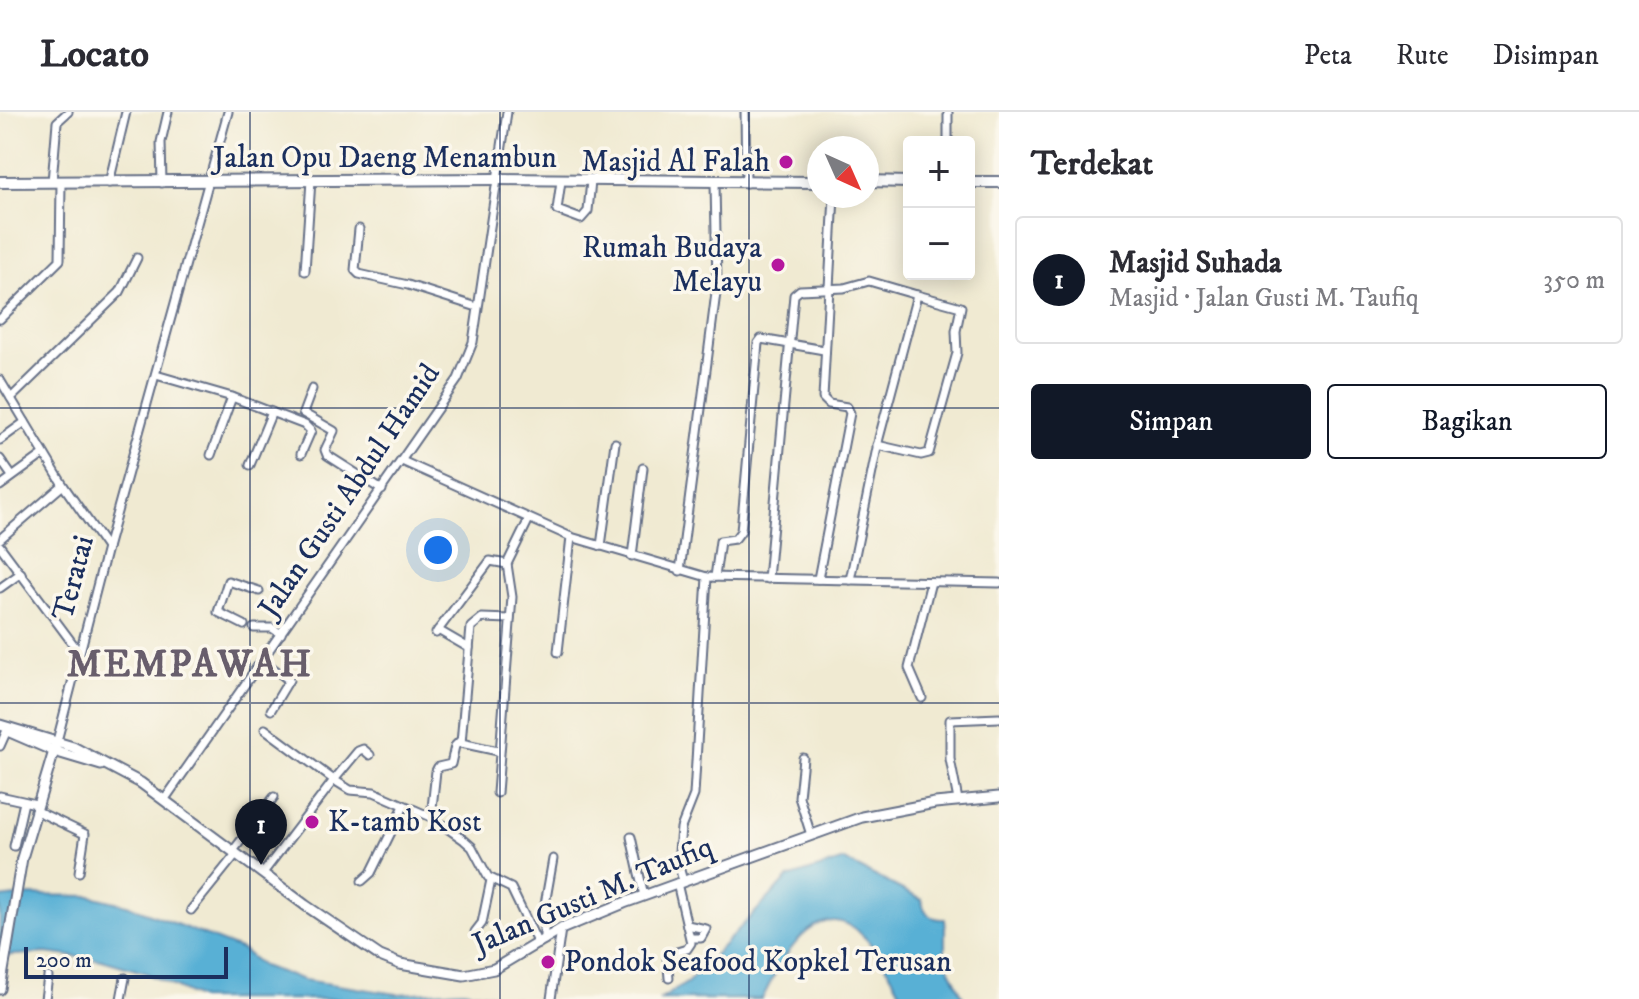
<!DOCTYPE html>
<html lang="id">
<meta charset="utf-8">
<style>
:root{--surface:#fff;--page:#f2f2f3;--text:#2b2b33;--muted:#7c7c81;--line:#e1e1e2;--accent:#111827}
body{margin:0;font-family:"IM FELL DW Pica",serif;background:var(--page);color:var(--text)}
.controls{position:absolute;right:24px;top:24px;display:grid;overflow:hidden;border-radius:8px;box-shadow:0 4px 20px #0003}
.controls button{width:72px;height:72px;display:grid;place-items:center;padding:0;border:0;border-bottom:2px solid var(--line);background:var(--surface);color:var(--text);font:40px sans-serif}
.compass{position:absolute;left:807px;top:24px;width:72px;height:72px;border-radius:50%;background:var(--surface);box-shadow:0 4px 20px #0003;rotate:135deg}
.scale{position:absolute;left:24px;bottom:20px;width:204px;box-sizing:border-box;padding-left:8px;border:4px solid #1b2f5e;border-top:0;font-size:22px;line-height:28px;white-space:nowrap;color:#1b2f5e;-webkit-text-stroke:6px #fbf7ec;paint-order:stroke}
.you{position:absolute;left:438px;top:438px;width:28px;height:28px;margin:-20px;border:6px solid #fff;border-radius:50%;background:#1a73e8;box-shadow:0 0 0 12px #1a73e833}
.badge{display:grid;place-items:center;width:52px;height:52px;border-radius:50%;background:var(--accent);color:#fff;font-size:26px;font-weight:700}
.pin{position:absolute;translate:-50% -66px;filter:drop-shadow(0 2px 4px #0008)}
.pin::after{content:'';position:absolute;top:42px;width:28px;height:24px;background:inherit;clip-path:polygon(0 0,100% 0,50% 100%)}
.list{margin:0;padding:0;list-style:none}
h2{display:flex;justify-content:space-between;align-items:center;height:104px;margin:0;padding:0 32px;font-size:34px}
h2 small{font-size:26px;font-weight:400;color:var(--muted)}
.list li{display:grid;grid-template-columns:52px 1fr auto;gap:24px;align-items:center;box-sizing:border-box;height:128px;margin:0 16px 16px;padding:0 16px;border:2px solid var(--line);border-radius:8px}
.list b{display:block;font-size:30px;white-space:nowrap}
.list p{margin:0;font-size:26px;white-space:nowrap;color:var(--muted)}
.list em{font-size:26px;font-style:normal;color:var(--muted)}
.actions{display:flex;gap:16px;padding:24px 32px}
.actions a{flex:1;padding:18px 0;border:2px solid var(--accent);border-radius:8px;text-align:center;font-size:28px;color:var(--accent)}
.actions .main{background:var(--accent);color:#fff}
.map{position:relative;flex:none;width:999px;height:887px;overflow:hidden}
header{display:flex;align-items:center;gap:48px;box-sizing:border-box;height:112px;padding:0 40px;background:var(--surface);border-bottom:2px solid var(--line)}
header strong{font-size:38px}
nav{display:flex;gap:44px;margin-inline-start:auto;font-size:28px}
main{display:flex}
aside{flex:1;background:var(--surface)}
.map>svg:first-child{display:block}
.water{fill:#58b0d5;stroke:#3a709a;stroke-width:2}
.lines{fill:none;stroke-linecap:round;stroke-linejoin:round}
.minor-casing{stroke:#667087;stroke-width:11}
.major-casing{stroke:#667087;stroke-width:13}
.highway-casing{stroke:#667087;stroke-width:14}
.minor{stroke:#fff;stroke-width:7}
.major{stroke:#fff;stroke-width:9}
.highway{stroke:#fff;stroke-width:10}
.grid{fill:none;stroke:#1b2f5e;stroke-width:2;stroke-opacity:0.55}
.poi-dot{fill:#b5179e;stroke:#fbf7ec;stroke-width:3}
.labels{text-anchor:middle;dominant-baseline:central;stroke-width:7;stroke-linejoin:round;paint-order:stroke}
.street-label{font-size:30px;fill:#1b2f5e;stroke:#fbf7ec}
.poi-label{font-size:30px;fill:#1b2f5e;stroke:#fbf7ec;text-anchor:end}
.district-label{font-size:38px;font-weight:bold;letter-spacing:2px;fill:#685e6c;stroke:#fbf7ec}
</style>
<header>
<strong>Locato</strong>
<nav><a>Peta</a><a>Rute</a><a>Disimpan</a></nav>
</header>
<main>
<div class="map">
<svg width="999" height="887" viewBox="0 0 999 887">
<rect width="100%" height="100%" fill="#fbf7ec"/>
<filter id="ink" filterUnits="userSpaceOnUse"><feTurbulence type="fractalNoise" baseFrequency=".0125" numOctaves="2"/><feDisplacementMap in="SourceGraphic" scale="16" xChannelSelector="R" yChannelSelector="G"/><feConvolveMatrix kernelMatrix="1 2 1 2 8 2 1 2 1" color-interpolation-filters="sRGB"/></filter>
<filter id="wash" filterUnits="userSpaceOnUse"><feTurbulence type="fractalNoise" baseFrequency=".006" numOctaves="4" result="noise"/><feDisplacementMap in="SourceGraphic" scale="32" xChannelSelector="R" yChannelSelector="G"/><feGaussianBlur stdDeviation="1.8" result="paint"/><feColorMatrix in="noise" values="0 0 0 0 0 0 0 0 0 0 0 0 0 0 0 0 0 1.4 0 .05"/><feComposite in="paint" operator="in"/></filter>
<g filter="url(#wash)">
<rect width="100%" height="100%" fill="#f0ead2"/>
<g class="water">
<path d="M 844,748 L 922,788 C 923,801 932,808 945,807 L 945,847 L 964,887 L 904,887 C 875,830 837,766 783,848 C 775,860 769,874 762,887 L 661,887 L 688,870 L 788,766 Z"/>
<path d="M 24,783 L 91,784 L 127,793 L 243,838 L 262,854 L 304,868 L 397,882 L 463,878 L 517,887 L 200,887 L 146,861 L 102,848 L 46,841 L 0,844 L 0,786 Z"/>
</g>
</g>
<g filter="url(#ink)">
<g class="lines">
<defs>
<g id="minor">
<path d="M 745,0 L 746,71"/>
<path d="M 948,30 L 948,0"/>
<path d="M 561,69 L 557,98 L 581,107 L 588,99 L 591,69"/>
<path d="M 52,70 L 57,10 L 68,0"/>
<path d="M 109,71 L 126,0"/>
<path d="M 162,71 L 161,30 L 168,0"/>
<path d="M 359,117 L 355,158 L 359,162 L 408,173 L 477,195"/>
<path d="M 305,159 L 311,68"/>
<path d="M 0,207 L 60,148 L 61,70"/>
<path d="M 156,263 L 232,285 L 305,313 L 311,319 L 301,342"/>
<path d="M 0,268 L 63,373 L 107,436"/>
<path d="M 312,277 L 303,301 L 334,319 L 325,338 L 327,343 L 382,378"/>
<path d="M 11,286 L 120,180 L 137,146"/>
<path d="M 0,328 L 25,310"/>
<path d="M 877,333 L 921,343 L 929,341 L 957,241 L 956,219 L 961,195 L 917,183"/>
<path d="M 211,343 L 232,285"/>
<path d="M 0,347 L 12,364"/>
<path d="M 402,349 L 571,425 L 707,465 L 999,471"/>
<path d="M 250,353 L 272,300"/>
<path d="M 0,374 L 44,342"/>
<path d="M 0,427 L 63,373"/>
<path d="M 0,434 L 79,540"/>
<path d="M 601,434 L 615,331"/>
<path d="M 632,444 L 643,356"/>
<path d="M 680,459 L 717,173 L 715,71"/>
<path d="M 715,465 L 720,429 L 735,427 L 741,419 L 758,231 L 761,227 L 824,238"/>
<path d="M 768,467 L 794,183 L 800,178 L 844,176 L 869,169 L 917,183 L 879,326 L 850,468"/>
<path d="M 818,467 L 850,301 L 847,295 L 829,292 L 823,286 L 834,84"/>
<path d="M 0,476 L 21,461"/>
<path d="M 244,513 L 218,500 L 228,469 L 259,479"/>
<path d="M 254,516 L 272,516 L 281,522"/>
<path d="M 438,518 L 469,536"/>
<path d="M 436,521 L 490,449 L 507,452"/>
<path d="M 558,540 L 571,425"/>
<path d="M 263,549 L 289,568 L 271,598"/>
<path d="M 922,586 L 909,556 L 931,470"/>
<path d="M 265,617 L 334,668 L 358,639 L 363,637 L 370,643"/>
<path d="M 57,629 L 107,436 L 228,0"/>
<path d="M 0,634 L 8,616"/>
<path d="M 498,639 L 461,631 L 471,515 L 482,506 L 510,507"/>
<path d="M 803,646 L 799,685 L 811,723"/>
<path d="M 497,681 L 512,485 L 507,452 L 529,407"/>
<path d="M 0,684 L 36,692"/>
<path d="M 165,687 L 458,267 L 473,230 L 507,0"/>
<path d="M 958,688 L 950,647 L 950,608 L 999,606"/>
<path d="M 35,698 L 85,722 L 79,760"/>
<path d="M 431,705 L 436,659 L 438,655 L 451,652 L 455,634 L 461,628"/>
<path d="M 631,725 L 644,784"/>
<path d="M 14,734 L 24,690"/>
<path d="M 233,739 L 274,685"/>
<path d="M 263,761 L 334,668 L 350,678 L 374,680 L 431,705 L 464,728 L 472,735 L 488,765 L 511,776 L 538,832"/>
<path d="M 362,769 L 371,761 L 404,694"/>
<path d="M 683,769 L 678,751 L 681,716 L 694,683 L 707,465"/>
<path d="M 191,798 L 236,742"/>
<path d="M 687,813 L 706,817 L 701,826 L 691,826"/>
<path d="M 475,820 L 482,811 L 491,768"/>
<path d="M 544,828 L 544,798 L 553,747"/>
<path d="M 669,866 L 667,843 L 687,837 L 691,831 L 677,771"/>
<path d="M 45,887 L 48,865"/>
<path d="M 121,887 L 125,866"/>
<path d="M 551,887 L 561,817"/>
</g>
<g id="major">
<path d="M 0,613 L 73,635 L 141,671 L 305,793 L 380,844 L 400,852 L 464,863 L 494,857 L 561,817 L 624,791 L 862,705 L 935,691 L 999,685"/>
<path d="M 10,620 L 54,639 L 101,653"/>
<path d="M 0,877 L 22,746 L 57,629"/>
</g>
<g id="highway">
<path d="M 867,69 L 909,70"/>
<path d="M 0,70 L 496,67 L 819,70"/>
<path d="M 969,70 L 999,70"/>
</g>
</defs>
<use href="#minor" class="minor-casing"/>
<use href="#major" class="major-casing"/>
<use href="#highway" class="highway-casing"/>
<use href="#minor" class="minor"/>
<use href="#major" class="major"/>
<use href="#highway" class="highway"/>
</g>
</g>
<path class="grid" d="M 250,0 L 250,887M 500,0 L 500,887M 749,0 L 749,887M 0,296 L 999,296M 0,591 L 999,591"/>
<g class="poi-dot">
<circle cx="786" cy="50" r="8"/>
<circle cx="778" cy="153" r="8"/>
<circle cx="312" cy="710" r="8"/>
<circle cx="548" cy="850" r="8"/>
</g>
<g class="labels">
<g class="street-label">
<text x="385" y="46">Jalan Opu Daeng Menambun</text>
<text transform="translate(350 379) rotate(-56)">Jalan Gusti Abdul Hamid</text>
<text transform="translate(74 466) rotate(-75)">Teratai</text>
<text transform="translate(593 784) rotate(-23)">Jalan Gusti M. Taufiq</text>
</g>
<g class="poi-label">
<text x="770" y="50">Masjid Al Falah</text>
<text x="762" y="136">Rumah Budaya<tspan x="762" dy="34">Melayu</tspan></text>
<text x="328" y="710" text-anchor="start">K-tamb Kost</text>
<text x="564" y="850" text-anchor="start">Pondok Seafood Kopkel Terusan</text>
</g>
<g class="district-label">
<text x="190" y="553">MEMPAWAH</text>
</g>
</g>
</svg>
<div class="controls">
<button>+</button>
<button>−</button>
</div>
<svg class="compass" viewBox="-18 -18 36 36"><path d="M0-13l5 13h-10z" fill="#e53935"/><path d="M0 13l5-13h-10z" fill="#7c7c81"/></svg>
<div class="scale">200 m</div>
<div class="you"></div>
<div class="pin badge" style="left:261px;top:753px">1</div>
</div>
<aside>
<h2>Terdekat<small></small></h2>
<ul class="list">
<li><span class="badge">1</span><div><b>Masjid Suhada</b><p>Masjid · Jalan Gusti M. Taufiq</p></div><em>350 m</em></li>
</ul>
<div class="actions"><a class="main">Simpan</a><a>Bagikan</a></div>
</aside>
</main>
